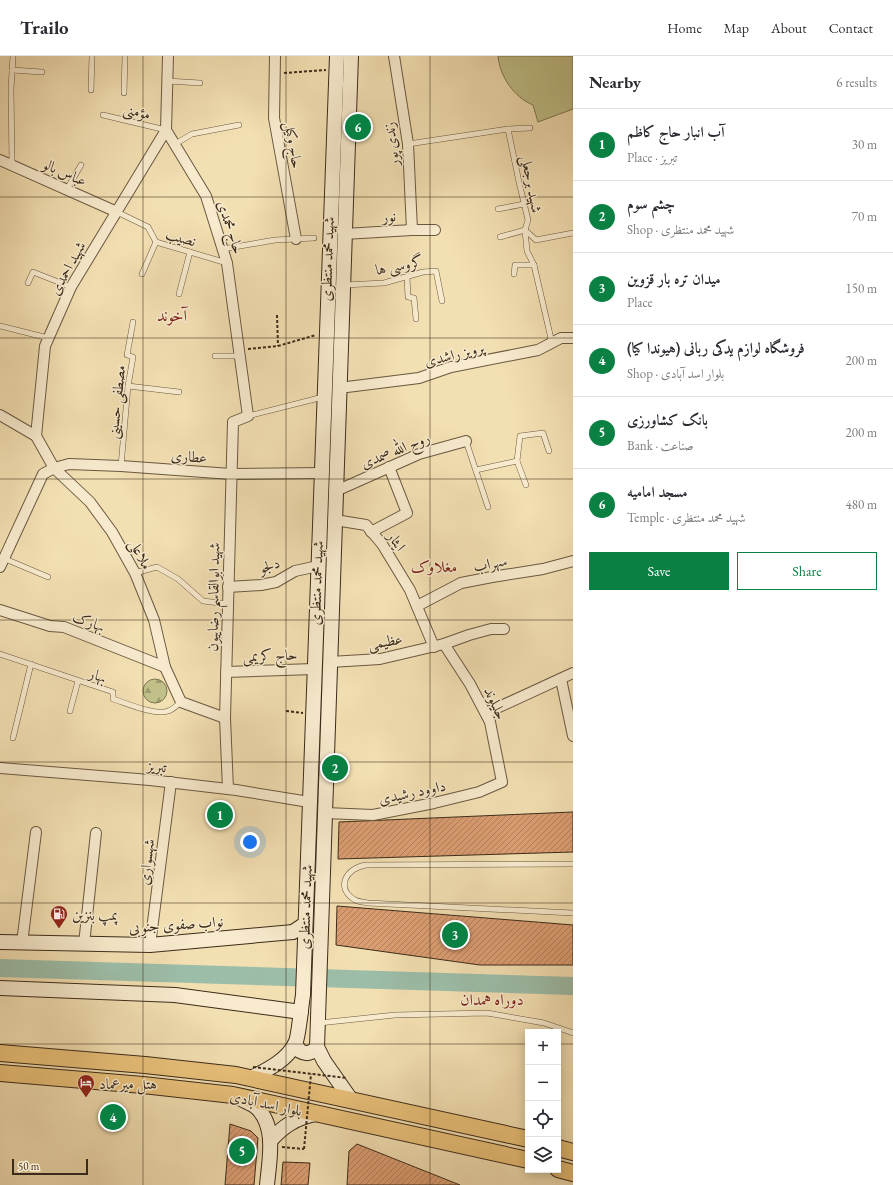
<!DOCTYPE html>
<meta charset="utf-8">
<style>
:root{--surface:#fff;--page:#f2f2f3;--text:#2b2b33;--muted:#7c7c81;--line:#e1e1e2;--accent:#0b8043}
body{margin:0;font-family:"EB Garamond",Amiri,serif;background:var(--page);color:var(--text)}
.controls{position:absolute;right:12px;bottom:12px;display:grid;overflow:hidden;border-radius:0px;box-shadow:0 2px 10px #0003}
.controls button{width:36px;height:36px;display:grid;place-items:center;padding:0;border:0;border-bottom:1px solid var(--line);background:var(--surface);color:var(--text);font:20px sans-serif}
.scale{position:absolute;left:12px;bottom:10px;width:76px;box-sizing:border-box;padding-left:4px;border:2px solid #3c2b1a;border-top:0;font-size:11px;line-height:14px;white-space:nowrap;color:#3c2b1a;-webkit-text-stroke:3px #f7eacd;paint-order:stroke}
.you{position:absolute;left:250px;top:786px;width:14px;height:14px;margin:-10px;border:3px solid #fff;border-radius:50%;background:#1a73e8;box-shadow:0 0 0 6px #1a73e833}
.badge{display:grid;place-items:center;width:26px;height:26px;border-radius:50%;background:var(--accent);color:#fff;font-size:13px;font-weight:700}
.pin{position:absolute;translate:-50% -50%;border:2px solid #fff;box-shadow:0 1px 4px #0006}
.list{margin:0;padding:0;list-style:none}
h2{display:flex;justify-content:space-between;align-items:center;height:52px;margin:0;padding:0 16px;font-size:17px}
h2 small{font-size:13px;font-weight:400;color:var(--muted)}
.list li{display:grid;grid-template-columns:26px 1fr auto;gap:12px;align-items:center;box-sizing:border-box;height:72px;padding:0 16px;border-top:1px solid var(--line)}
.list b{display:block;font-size:15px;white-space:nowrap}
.list p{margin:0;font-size:13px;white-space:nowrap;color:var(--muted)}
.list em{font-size:13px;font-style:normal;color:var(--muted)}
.actions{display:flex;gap:8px;padding:12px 16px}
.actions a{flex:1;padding:9px 0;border:1px solid var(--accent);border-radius:0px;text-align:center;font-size:14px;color:var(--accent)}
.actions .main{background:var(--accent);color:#fff}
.icon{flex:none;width:22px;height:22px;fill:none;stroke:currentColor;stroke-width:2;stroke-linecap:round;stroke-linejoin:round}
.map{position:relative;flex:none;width:573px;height:1129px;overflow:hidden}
header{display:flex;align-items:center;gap:24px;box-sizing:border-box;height:56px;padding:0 20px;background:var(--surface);border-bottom:1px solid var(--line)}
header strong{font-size:19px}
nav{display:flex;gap:22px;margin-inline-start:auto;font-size:14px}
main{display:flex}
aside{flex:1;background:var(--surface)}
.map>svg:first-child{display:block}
.forest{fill:url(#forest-firs);stroke:#7e7651}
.pitch{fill:#c0c088;stroke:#7e7651}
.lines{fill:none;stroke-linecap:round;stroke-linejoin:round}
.river{stroke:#9cbda8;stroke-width:18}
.building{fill:url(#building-hatch);stroke:#3c2b1a}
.lane-casing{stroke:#6a5840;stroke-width:6}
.street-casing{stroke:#6a5840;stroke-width:12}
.secondary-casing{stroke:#3c2b1a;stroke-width:16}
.primary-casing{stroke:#3c2b1a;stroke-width:18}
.path{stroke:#3c2b1a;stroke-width:2;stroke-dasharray:3 2;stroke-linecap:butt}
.lane{stroke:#f7eacd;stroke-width:5}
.street{stroke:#f7eacd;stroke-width:10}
.secondary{stroke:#f7eacd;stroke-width:14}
.primary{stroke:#e9c079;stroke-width:16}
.path-bridge{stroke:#3c2b1a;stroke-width:2;stroke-dasharray:3 2;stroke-linecap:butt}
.grid{fill:none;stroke:#3c2b1a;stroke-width:1;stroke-opacity:0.55}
.labels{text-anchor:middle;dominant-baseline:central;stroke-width:3;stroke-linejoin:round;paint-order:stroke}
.street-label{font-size:15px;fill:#3c2b1a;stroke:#f7eacd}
.poi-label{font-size:15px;fill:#3c2b1a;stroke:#f7eacd;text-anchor:start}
.neighbourhood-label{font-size:16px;fill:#7a1f14;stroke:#f7eacd}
</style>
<header>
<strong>Trailo</strong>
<nav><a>Home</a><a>Map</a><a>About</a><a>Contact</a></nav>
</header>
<main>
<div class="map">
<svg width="573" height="1129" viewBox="0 0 573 1129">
<defs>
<pattern id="forest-firs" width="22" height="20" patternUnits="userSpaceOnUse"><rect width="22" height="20" fill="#c0c088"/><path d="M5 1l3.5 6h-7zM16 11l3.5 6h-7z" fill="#9d9c6e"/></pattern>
<pattern id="building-hatch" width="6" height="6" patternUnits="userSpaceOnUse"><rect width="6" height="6" fill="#db9d72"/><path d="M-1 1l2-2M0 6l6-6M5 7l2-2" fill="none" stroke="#b3805d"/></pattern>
</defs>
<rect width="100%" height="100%" fill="#f2dfb2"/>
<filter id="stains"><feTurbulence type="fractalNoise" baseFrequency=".005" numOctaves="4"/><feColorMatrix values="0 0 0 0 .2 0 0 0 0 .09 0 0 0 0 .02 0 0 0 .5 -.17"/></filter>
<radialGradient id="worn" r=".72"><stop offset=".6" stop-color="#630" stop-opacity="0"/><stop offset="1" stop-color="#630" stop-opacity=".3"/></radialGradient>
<circle class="forest" cx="155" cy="635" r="12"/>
<path class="pitch" d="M 498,0 L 573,0 L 573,53 L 538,66 L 533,49 C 514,41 500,21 498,0 Z"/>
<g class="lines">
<path class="river" d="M 0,912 L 573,930"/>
</g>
<g class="building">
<path d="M 573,756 L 573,796 L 338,803 L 339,766 Z"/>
<path d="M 337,850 L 573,869 L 573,909 L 480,909 L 336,889 Z"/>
<path d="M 230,1068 L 251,1075 L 258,1082 L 254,1129 L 225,1129 Z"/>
<path d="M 357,1088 L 460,1129 L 347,1129 L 349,1095 Z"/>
<path d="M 283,1106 L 310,1107 L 308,1129 L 281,1129 Z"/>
</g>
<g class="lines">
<defs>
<g id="lane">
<path d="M 12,14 L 42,16"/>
<path d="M 167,25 L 200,27"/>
<path d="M 91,34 L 92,0"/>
<path d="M 124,37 L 125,0"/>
<path d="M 103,59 L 166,74"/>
<path d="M 508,73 L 530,72"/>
<path d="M 175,88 L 192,78 L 239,69"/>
<path d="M 408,88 L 508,73 L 519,126 L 528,164 L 525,174 L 527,195 L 534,209 L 552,287"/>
<path d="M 12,108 L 11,33 L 13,0"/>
<path d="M 67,133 L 81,109"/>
<path d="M 498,153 L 524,148"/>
<path d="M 117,156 L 148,171 L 156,186 L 227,207"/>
<path d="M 500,181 L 525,174 L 536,184 L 573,177"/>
<path d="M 223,193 L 275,184 L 314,182"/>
<path d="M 142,218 L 156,186"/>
<path d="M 514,218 L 515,209 L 534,209"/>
<path d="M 407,221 L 408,241 L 414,242 L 416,263"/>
<path d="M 28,227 L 33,216 L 71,231"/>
<path d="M 344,229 L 384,227 L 423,216 L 436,215 L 442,245"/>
<path d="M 179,238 L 190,196"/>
<path d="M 0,270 L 48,282"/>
<path d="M 215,300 L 240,300"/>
<path d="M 128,330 L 179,336"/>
<path d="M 248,360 L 323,341"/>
<path d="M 466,385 L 488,451"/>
<path d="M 517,405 L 520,380 L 543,377 L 549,395"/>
<path d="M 121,410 L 128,330 L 133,301 L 127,299 L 133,266"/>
<path d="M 476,414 L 517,405 L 526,429"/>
<path d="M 3,502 L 48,521"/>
<path d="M 135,517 L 157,511 L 178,523 L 203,545 L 228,548"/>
<path d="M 0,598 L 113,636 L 113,643 C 126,647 155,660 168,655 C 173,654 177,649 181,646"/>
<path d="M 70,655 L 78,625"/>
<path d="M 13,682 L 31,608"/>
<path d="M 573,808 L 366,809 C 346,812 335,832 355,844 C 359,846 363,846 368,847 L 573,857"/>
<path d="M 319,967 L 395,959 L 487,957 L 544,967 L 573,977"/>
</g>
<g id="street">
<path d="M 168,0 L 166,74 L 206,140 L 227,207 L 248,360 L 233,366 L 225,662 L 228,733"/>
<path d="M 275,0 L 274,62 L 296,183"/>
<path d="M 394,0 L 408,88 L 412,174"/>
<path d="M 0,104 L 117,156"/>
<path d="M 344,178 L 412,174 L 435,174"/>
<path d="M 339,332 L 419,322 L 451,311 L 538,294 L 561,282 L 573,282"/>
<path d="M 0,359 L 36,380 L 54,412 L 90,446 L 112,476 L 135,517 L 154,564 L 165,611 L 181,646 L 225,662"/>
<path d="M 36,380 L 45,290 L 71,231 L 166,74"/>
<path d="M 336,435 L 419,398 L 466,385"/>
<path d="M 335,464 L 366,469 L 382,488 L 410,534 L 434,591"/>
<path d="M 371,476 L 407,457 L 389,411"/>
<path d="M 0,511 L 43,418 L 54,412 L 69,408 L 121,410 L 231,418 L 321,417"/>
<path d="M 228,531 L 261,529 L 276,526 L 295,515 L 318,510"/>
<path d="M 417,550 L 461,527 L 492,521 L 543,513 L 573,505"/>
<path d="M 0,554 L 50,570 L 64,571 L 165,611"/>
<path d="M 330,606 L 380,603 L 444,588 L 469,579 L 491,573 L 504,573"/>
<path d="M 226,616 L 314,613"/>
<path d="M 561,623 L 573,680"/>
<path d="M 486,657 L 573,617"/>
<path d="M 0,712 L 150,724 L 236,734 L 309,746"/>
<path d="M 325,757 L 373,759 L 434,747 L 479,736 L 502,726 L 490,666 L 470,628 L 444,588"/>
<path d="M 22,887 L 36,776"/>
<path d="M 84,888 L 96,777"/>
<path d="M 150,889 L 171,726"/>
</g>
<g id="secondary">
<path d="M 351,0 L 317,991 L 324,1005 L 352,1045"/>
<path d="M 0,886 L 150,889 L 293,876 L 305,868"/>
<path d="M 0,932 L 175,939 L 301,956"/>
<path d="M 295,988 L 300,995 C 307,999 312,997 317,991"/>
<path d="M 251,1022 C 267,1014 286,1005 295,988 C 299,981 301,950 303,939 L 337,0"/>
<path d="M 241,1043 C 246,1046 253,1048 257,1052 C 277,1071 269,1106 267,1129"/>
<path d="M 270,1085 C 283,1070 296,1062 316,1058"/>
</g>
<g id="primary">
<path d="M 0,997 L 145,1009 L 236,1019 L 528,1083"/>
<path d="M 0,1017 L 143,1029 L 233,1039 L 528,1104"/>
<path d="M 558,1092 L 573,1096"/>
<path d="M 558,1113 L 573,1117"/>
</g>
</defs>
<use href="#lane" class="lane-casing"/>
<use href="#street" class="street-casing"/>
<use href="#secondary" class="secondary-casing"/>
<use href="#primary" class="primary-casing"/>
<g class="path">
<path d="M 284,17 L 326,14"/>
<path d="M 277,259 L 278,290"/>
<path d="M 248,293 L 278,290 L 316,279"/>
<path d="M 286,655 L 303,657"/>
<path d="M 282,1091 L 304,1093"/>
</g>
<use href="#lane" class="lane"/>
<use href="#street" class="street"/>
<use href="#secondary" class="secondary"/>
<use href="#primary" class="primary"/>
<g class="path-bridge">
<path d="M 253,1011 L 347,1022"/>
<path d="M 304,1093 L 311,1018"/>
</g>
</g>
<path class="grid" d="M 143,0 L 143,1129M 286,0 L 286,1129M 430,0 L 430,1129M 0,141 L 573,141M 0,282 L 573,282M 0,423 L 573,423M 0,564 L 573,564M 0,706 L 573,706M 0,847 L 573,847M 0,988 L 528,988M 558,988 L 573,988"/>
<defs>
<symbol id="fuel-pin" viewBox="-11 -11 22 30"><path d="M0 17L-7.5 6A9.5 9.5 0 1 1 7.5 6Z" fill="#8f2418" stroke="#f7eacd"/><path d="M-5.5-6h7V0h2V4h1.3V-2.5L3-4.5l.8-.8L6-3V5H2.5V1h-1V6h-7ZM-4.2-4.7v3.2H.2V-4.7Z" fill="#fff"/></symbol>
<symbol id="hotel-pin" viewBox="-11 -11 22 30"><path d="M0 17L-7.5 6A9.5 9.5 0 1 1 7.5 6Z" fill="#8f2418" stroke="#f7eacd"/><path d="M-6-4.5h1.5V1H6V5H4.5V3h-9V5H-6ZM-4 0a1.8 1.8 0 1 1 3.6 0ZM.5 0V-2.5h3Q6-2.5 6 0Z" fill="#fff"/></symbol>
</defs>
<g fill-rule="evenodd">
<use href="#fuel-pin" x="49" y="848" width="20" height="27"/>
<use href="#hotel-pin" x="76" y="1017" width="20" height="27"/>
</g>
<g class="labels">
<g class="street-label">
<text transform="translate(137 55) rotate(13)">مؤمنی</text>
<text transform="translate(391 88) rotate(-96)">زندی پور</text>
<text transform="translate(294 89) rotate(80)">حاج وکیل</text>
<text transform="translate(65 116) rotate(24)">عباس بالو</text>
<text transform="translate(532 128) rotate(79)">شهید برجعلی</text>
<text transform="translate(389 160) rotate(-4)">نور</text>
<text transform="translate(231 171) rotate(72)">حاج محمدی</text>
<text transform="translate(181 181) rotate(16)">نصیب</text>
<text transform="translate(327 203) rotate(-88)">شهید محمد منتظری</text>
<text transform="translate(399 209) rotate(-11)">گروسی ها</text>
<text transform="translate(67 212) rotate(-61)">شهید احمدی</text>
<text transform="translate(454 298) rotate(-14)">پرویز راشدی</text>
<text transform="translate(116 346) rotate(-84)">مصطفی حسینی</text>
<text transform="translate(395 394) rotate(-22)">روح الله صمدی</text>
<text transform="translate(189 400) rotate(4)">عطاری</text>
<text transform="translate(397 485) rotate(55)">ایثار</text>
<text transform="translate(141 498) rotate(62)">ملاعلی</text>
<text transform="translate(490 507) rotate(-11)">سهراب</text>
<text transform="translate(269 509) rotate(-19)">دلجو</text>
<text transform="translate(316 527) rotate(-88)">شهید محمد منتظری</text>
<text transform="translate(213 541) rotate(-89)">شهید ابوالقاسم رضاییون</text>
<text transform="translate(89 565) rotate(21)">بهارک</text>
<text transform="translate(385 585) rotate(-10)">عظیمی</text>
<text transform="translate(270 599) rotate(-2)">حاج کریمی</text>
<text transform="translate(98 619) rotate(19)">بهار</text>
<text transform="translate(496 647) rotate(65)">جلیلوند</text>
<text transform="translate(157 710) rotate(6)">تبریز</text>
<text transform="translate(412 736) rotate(-12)">داوود رشیدی</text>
<text transform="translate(146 806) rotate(-83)">شهسواری</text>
<text transform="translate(305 851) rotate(-88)">شهید محمد منتظری</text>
<text transform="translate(176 868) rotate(-4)">نواب صفوی جنوبی</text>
<text transform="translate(266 1047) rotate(12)">بلوار اسد آبادی</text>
</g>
<g class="poi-label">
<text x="72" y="858">پمپ بنزین</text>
<text x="99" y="1027">هتل میرعماد</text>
</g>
<g class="neighbourhood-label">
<text x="172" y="259">آخوند</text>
<text x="434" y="510">مغلاوک</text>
<text x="492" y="943">دوراه همدان</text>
</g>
</g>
<rect width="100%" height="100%" filter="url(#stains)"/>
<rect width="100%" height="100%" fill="url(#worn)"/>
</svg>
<div class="controls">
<button>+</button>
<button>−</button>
<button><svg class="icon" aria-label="locate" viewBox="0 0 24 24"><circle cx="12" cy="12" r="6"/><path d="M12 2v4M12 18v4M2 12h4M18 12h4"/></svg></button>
<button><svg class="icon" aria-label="layers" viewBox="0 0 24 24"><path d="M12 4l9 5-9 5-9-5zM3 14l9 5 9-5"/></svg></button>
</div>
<div class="scale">50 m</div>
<div class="you"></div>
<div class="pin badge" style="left:220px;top:759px">1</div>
<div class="pin badge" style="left:335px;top:712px">2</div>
<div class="pin badge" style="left:455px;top:879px">3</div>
<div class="pin badge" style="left:113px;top:1061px">4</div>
<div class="pin badge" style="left:242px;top:1095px">5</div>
<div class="pin badge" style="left:358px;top:71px">6</div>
</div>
<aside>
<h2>Nearby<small>6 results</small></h2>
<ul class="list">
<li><span class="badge">1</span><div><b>آب انبار حاج کاظم</b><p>Place · تبریز</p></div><em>30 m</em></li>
<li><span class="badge">2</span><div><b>چشم سوم</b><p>Shop · شهید محمد منتظری</p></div><em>70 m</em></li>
<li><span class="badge">3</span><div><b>میدان تره بار قزوین</b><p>Place</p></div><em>150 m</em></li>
<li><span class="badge">4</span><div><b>فروشگاه لوازم یدکی ربانی (هیوندا کیا)</b><p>Shop · بلوار اسد آبادی</p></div><em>200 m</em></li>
<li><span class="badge">5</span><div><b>بانک کشاورزی</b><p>Bank · صناعت</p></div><em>200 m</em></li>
<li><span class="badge">6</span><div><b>مسجد امامیه</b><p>Temple · شهید محمد منتظری</p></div><em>480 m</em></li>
</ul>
<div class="actions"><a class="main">Save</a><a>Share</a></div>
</aside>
</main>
